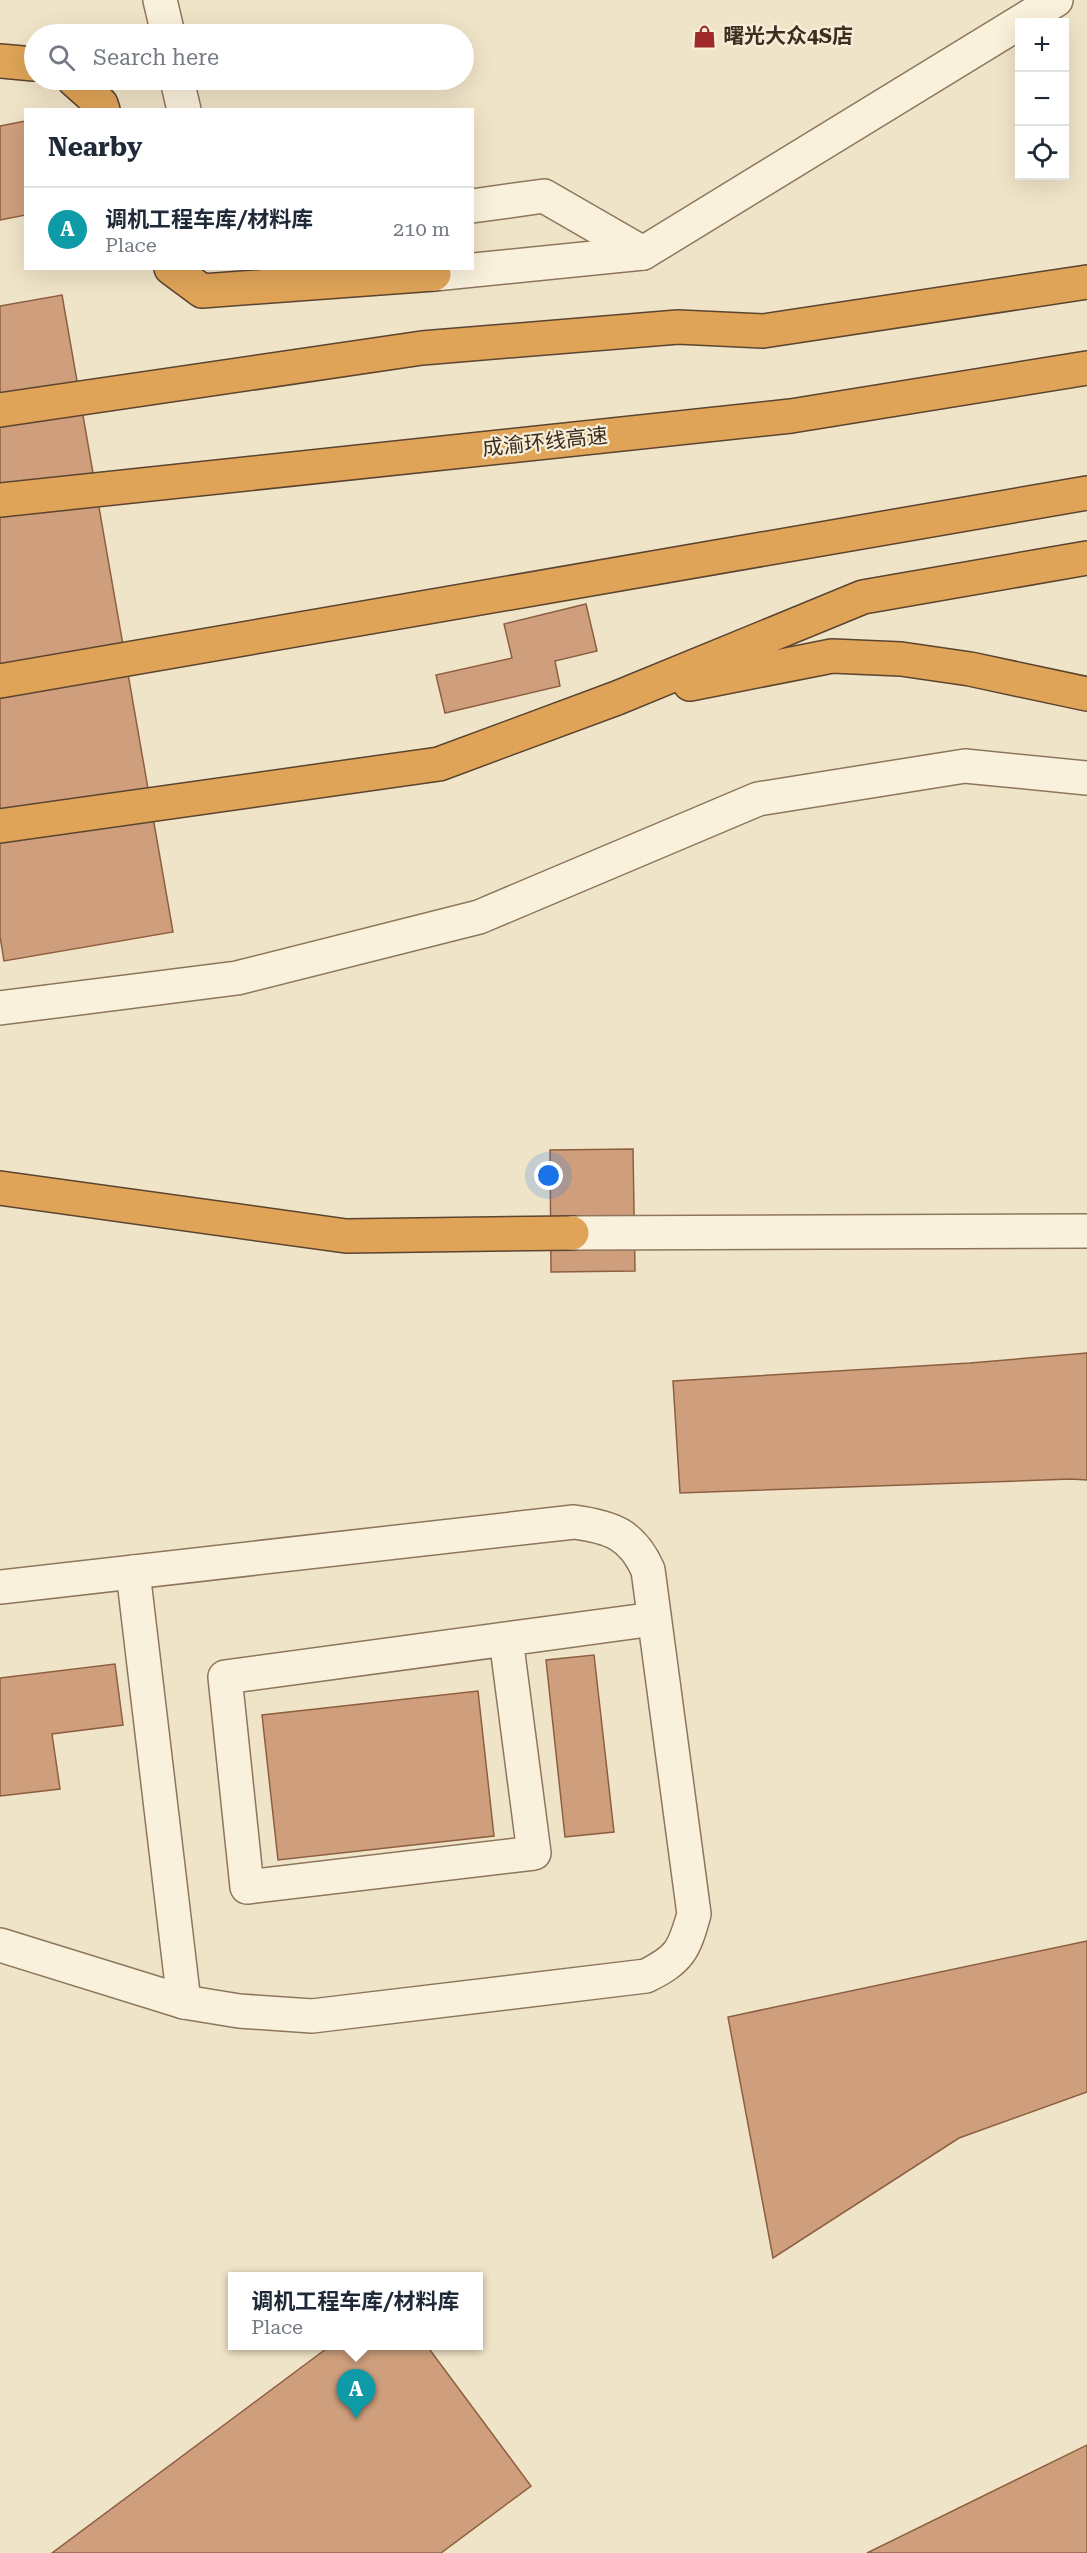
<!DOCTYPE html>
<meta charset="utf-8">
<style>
:root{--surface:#fff;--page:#f2f2f3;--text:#1f2937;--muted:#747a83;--line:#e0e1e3;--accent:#1a73e8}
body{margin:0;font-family:"Roboto Serif","Noto Sans SC",serif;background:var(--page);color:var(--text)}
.controls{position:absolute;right:18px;top:18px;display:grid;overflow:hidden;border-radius:0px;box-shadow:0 6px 24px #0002}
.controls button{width:54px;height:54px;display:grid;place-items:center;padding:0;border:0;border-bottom:2px solid var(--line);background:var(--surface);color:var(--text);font:30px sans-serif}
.you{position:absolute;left:549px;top:1176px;width:21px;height:21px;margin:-15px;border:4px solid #fff;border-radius:50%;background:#1a73e8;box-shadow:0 0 0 9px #1a73e833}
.badge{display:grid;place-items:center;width:39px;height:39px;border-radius:50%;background:var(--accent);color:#fff;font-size:20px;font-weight:700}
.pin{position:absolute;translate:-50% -50px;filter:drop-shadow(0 2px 3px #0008)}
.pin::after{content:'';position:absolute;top:32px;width:21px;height:18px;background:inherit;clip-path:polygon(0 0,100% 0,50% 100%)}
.popup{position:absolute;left:228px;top:2272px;width:255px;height:78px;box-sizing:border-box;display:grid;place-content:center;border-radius:0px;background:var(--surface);filter:drop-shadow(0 2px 4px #0005);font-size:20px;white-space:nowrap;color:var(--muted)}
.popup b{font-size:22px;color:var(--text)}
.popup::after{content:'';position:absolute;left:50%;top:100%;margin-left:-12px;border:12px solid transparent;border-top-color:var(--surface)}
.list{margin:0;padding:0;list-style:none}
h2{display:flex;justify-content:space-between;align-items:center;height:78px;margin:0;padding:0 24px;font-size:26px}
h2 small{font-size:20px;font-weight:400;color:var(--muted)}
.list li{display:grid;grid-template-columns:39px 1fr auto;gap:18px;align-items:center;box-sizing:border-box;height:84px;padding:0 24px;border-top:2px solid var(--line)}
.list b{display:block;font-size:22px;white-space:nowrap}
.list p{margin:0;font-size:20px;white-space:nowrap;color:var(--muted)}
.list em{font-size:20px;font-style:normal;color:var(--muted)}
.icon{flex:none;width:33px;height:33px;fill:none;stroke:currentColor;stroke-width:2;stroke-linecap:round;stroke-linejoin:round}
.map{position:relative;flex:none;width:1087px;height:2553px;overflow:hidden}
.search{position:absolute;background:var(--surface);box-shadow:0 6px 24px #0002;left:24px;top:24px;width:450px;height:66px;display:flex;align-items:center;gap:15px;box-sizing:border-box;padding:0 21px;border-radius:33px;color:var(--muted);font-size:22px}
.panel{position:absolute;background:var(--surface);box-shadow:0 6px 24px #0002;left:24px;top:108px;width:450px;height:162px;border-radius:0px}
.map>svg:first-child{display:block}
.building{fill:#cf9f7d;stroke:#8d5f41;stroke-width:1.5}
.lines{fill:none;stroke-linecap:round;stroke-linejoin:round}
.minor-casing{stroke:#8d765c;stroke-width:36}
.highway-casing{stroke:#5b4430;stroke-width:36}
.minor{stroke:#faf1dc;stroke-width:33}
.highway{stroke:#e0a458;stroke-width:33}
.labels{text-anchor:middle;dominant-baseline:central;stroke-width:4.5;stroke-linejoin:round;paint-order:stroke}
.poi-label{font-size:21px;font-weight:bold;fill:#3d2e20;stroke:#f7eed8;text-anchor:start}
.street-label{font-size:21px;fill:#3d2e20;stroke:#f7eed8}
</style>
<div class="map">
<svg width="1087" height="2553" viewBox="0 0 1087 2553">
<rect width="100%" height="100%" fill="#f0e4c8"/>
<g class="building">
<path d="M 26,121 L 26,215 L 0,220 L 0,126 Z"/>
<path d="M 62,295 L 173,932 L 4,961 L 0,936 L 0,306 Z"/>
<path d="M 586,604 L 597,651 L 555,661 L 560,686 L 445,713 L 436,675 L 512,658 L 504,624 Z"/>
<path d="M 633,1149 L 635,1271 L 551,1272 L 550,1150 Z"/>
<path d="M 1087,1353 L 1087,1480 L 1071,1479 L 680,1493 L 673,1381 L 970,1363 Z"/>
<path d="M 594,1655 L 614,1832 L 565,1837 L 546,1660 Z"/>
<path d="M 115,1664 L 123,1725 L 52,1734 L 60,1789 L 0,1796 L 0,1678 Z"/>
<path d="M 478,1691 L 494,1836 L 278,1860 L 262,1715 Z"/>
<path d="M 1087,1941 L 1087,2092 L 959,2138 L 773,2258 L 728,2017 Z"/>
<path d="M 330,2346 L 427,2346 L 531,2486 L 441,2553 L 52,2553 Z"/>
<path d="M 1087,2445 L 1087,2553 L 867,2553 Z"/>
</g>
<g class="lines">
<defs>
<g id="minor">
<path d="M 160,0 L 168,34"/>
<path d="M 177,80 L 184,110"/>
<path d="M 472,206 L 544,196 L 643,253"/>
<path d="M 434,274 L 643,253 L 1056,0"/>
<path d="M 0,1008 L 237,978 L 479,917 L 758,799 L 965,766 L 1087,778"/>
<path d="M 572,1233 L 1087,1231"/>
<path d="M 133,1572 L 184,2002"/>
<path d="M 0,1587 L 574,1522 C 611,1527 632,1534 648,1570 L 694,1914 C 684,1950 680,1959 646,1976 L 312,2016 L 239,2011 L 184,2002 L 0,1945"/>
<path d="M 506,1639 L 534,1853 L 247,1887 L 225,1677 L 654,1619"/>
</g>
<g id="highway">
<path d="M 0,61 L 34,64"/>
<path d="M 74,80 L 101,104 L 103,110"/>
<path d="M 171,268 L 202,291 L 434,274"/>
<path d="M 0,410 L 422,348 L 678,327 L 763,331 L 1087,282"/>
<path d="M 0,500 L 791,416 L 1087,368"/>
<path d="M 0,681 L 1087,493"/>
<path d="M 690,684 L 832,656 L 901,659 L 970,669 L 1087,694"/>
<path d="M 0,826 L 439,764 L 617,698 L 863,597 L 1087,558"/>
<path d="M 0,1188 L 346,1236 L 572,1233"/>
</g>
</defs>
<use href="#minor" class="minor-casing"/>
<use href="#highway" class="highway-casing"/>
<use href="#minor" class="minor"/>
<use href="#highway" class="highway"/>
</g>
<defs>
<symbol id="shop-bare" viewBox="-9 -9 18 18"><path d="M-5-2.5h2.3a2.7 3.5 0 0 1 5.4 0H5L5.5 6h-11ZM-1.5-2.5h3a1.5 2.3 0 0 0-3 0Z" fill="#9e2a2b" stroke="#f7eed8" stroke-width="2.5" paint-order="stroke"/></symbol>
</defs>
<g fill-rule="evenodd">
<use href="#shop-bare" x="688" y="20" width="33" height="33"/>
</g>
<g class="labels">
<g class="poi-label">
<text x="723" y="36">曙光大众4S店</text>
</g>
<g class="street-label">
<text transform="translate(545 442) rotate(-6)">成渝环线高速</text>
</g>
</g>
</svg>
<div class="controls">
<button>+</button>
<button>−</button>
<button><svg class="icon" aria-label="locate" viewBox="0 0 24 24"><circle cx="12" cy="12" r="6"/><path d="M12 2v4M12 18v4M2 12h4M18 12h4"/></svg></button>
</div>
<div class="you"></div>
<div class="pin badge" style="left:356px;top:2419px;background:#0f9aa8">A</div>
<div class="popup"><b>调机工程车库/材料库</b>Place</div>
<div class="search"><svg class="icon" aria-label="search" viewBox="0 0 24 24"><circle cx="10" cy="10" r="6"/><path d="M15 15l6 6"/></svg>Search here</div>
<section class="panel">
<h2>Nearby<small></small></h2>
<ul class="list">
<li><span class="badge" style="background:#0f9aa8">A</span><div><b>调机工程车库/材料库</b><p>Place</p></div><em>210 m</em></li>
</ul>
</section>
</div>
